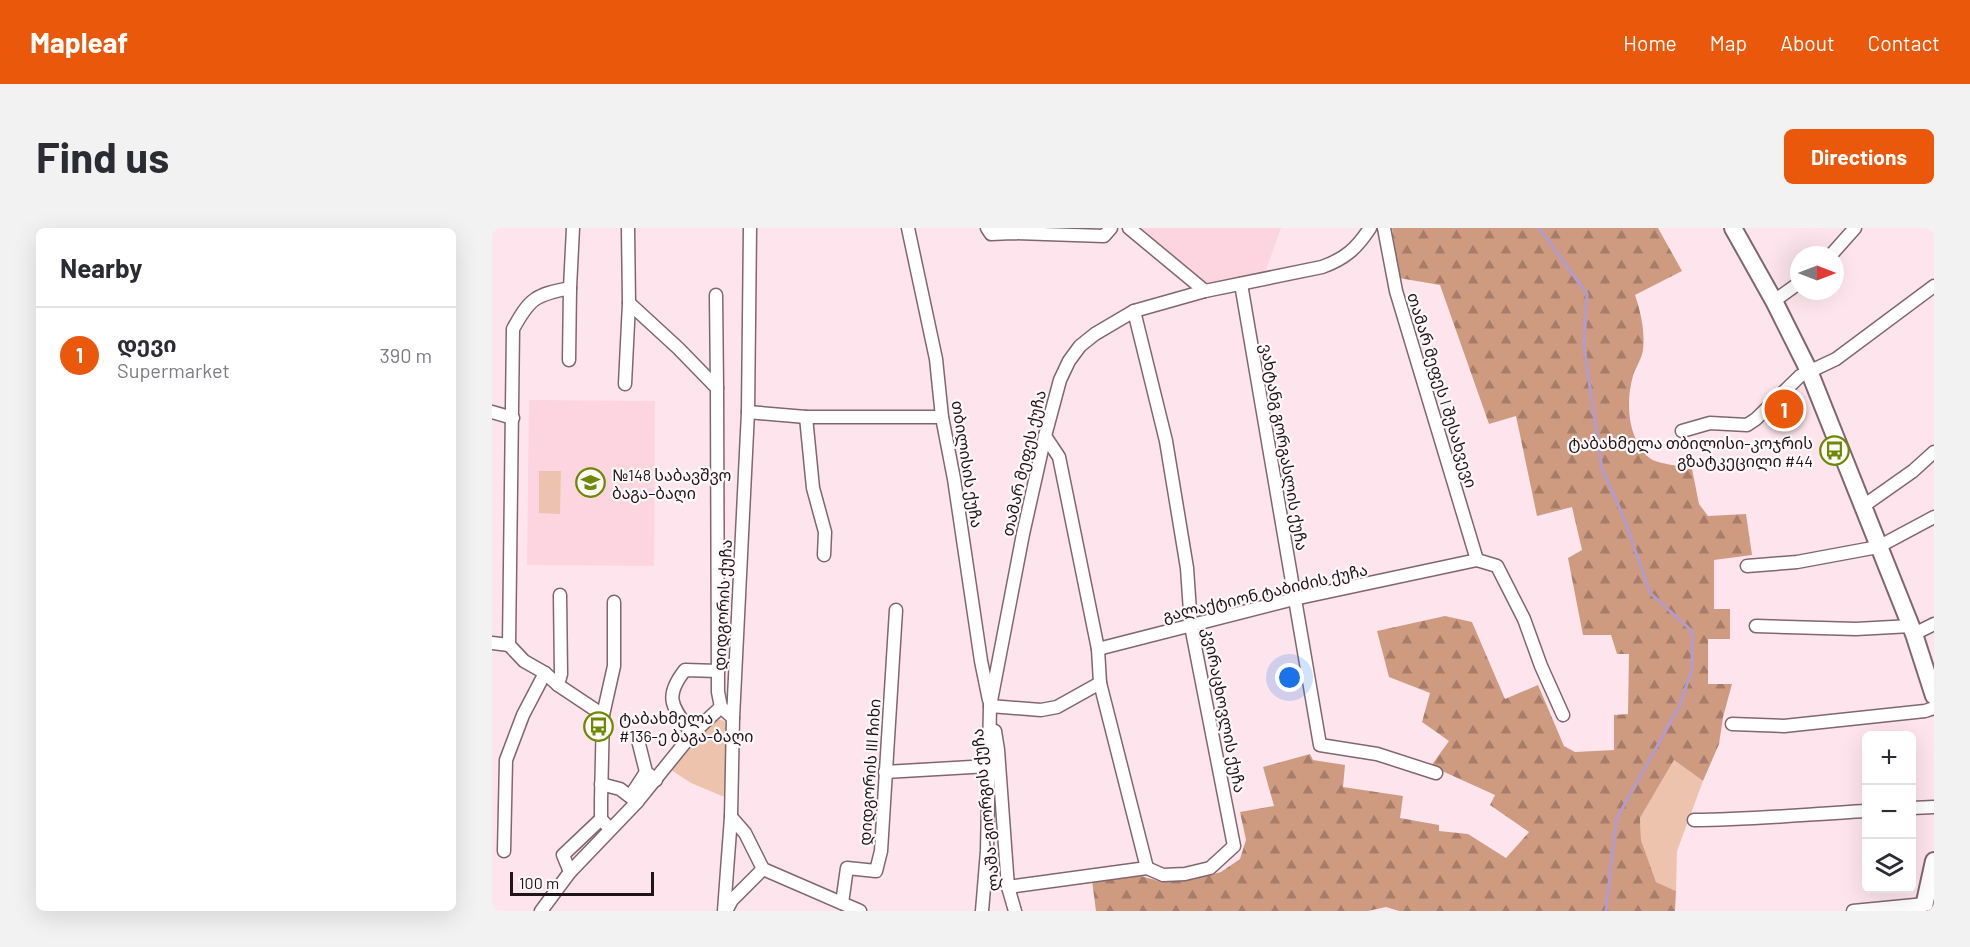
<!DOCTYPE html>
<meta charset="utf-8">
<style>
:root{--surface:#fff;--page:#f2f2f3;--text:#2b2b33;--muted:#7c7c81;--line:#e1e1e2;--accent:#ea580c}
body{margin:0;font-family:Barlow,"Noto Sans Georgian",sans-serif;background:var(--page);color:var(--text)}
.controls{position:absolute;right:18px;bottom:18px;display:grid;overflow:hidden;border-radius:9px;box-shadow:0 6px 24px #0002}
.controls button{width:54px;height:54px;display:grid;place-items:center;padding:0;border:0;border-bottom:2px solid var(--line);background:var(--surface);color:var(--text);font:30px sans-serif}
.compass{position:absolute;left:1298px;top:18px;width:54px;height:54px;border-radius:50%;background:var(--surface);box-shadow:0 6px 24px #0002;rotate:90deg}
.scale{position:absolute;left:18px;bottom:15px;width:144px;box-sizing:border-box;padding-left:6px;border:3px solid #1f1418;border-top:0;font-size:16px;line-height:21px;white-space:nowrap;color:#1f1418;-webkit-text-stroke:4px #fff8fa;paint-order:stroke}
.you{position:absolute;left:798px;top:450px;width:21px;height:21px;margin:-15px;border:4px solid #fff;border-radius:50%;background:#1a73e8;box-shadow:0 0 0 9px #1a73e833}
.badge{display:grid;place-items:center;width:39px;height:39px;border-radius:50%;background:var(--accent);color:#fff;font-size:20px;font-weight:700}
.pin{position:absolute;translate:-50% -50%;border:3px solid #fff;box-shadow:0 2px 6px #0006}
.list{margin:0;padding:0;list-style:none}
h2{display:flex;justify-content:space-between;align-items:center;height:78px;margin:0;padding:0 24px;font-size:26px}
h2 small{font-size:20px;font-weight:400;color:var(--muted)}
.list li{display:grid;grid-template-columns:39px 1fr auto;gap:18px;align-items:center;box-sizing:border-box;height:96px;padding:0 24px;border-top:2px solid var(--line)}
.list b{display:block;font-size:22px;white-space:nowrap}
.list p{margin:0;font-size:20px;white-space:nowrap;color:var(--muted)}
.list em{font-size:20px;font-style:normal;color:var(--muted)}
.icon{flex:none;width:33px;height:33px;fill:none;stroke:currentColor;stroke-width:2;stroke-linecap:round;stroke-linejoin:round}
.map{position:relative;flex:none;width:1442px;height:683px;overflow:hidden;border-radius:9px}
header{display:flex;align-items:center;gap:36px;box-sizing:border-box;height:84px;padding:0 30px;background:var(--accent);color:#fff}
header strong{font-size:28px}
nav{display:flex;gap:33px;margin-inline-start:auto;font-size:21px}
.intro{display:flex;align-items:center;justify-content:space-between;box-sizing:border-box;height:144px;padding:0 36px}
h1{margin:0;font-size:42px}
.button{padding:15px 27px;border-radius:9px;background:var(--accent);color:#fff;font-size:21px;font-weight:700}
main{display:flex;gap:36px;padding:0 36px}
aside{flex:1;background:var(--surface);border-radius:9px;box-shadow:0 6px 24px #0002}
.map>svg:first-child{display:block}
.built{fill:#fcd5e1}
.green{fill:#edc3ae}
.forest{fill:url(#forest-firs)}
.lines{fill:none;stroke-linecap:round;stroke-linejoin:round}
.stream{stroke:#b39ccc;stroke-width:3}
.minor-casing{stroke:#81666f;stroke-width:15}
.major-casing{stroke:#81666f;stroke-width:20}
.minor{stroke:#fff;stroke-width:12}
.major{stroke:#fff;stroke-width:16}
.labels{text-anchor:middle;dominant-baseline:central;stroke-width:4.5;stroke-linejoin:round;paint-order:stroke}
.street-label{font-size:16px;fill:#1f1418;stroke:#fff8fa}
.poi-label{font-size:16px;fill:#1f1418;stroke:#fff8fa;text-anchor:start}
</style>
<header>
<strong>Mapleaf</strong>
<nav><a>Home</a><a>Map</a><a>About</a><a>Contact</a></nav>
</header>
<div class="intro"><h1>Find us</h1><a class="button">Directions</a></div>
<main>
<aside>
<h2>Nearby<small></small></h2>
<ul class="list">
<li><span class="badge">1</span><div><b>დევი</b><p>Supermarket</p></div><em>390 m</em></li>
</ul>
</aside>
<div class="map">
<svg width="1442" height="683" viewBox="0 0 1442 683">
<defs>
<pattern id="forest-firs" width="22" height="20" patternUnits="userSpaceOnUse" patternTransform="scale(1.5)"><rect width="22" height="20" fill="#ce9b81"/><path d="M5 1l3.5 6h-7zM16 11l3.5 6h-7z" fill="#a77d69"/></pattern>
</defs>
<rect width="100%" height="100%" fill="#fee5ed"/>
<g class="built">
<path d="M 637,0 L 789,0 L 773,45 L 709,59 Z"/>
<path d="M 37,172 L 163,173 L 162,338 L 35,337 Z"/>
</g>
<g class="green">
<path d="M 47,243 L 69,243 L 68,286 L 47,285 Z"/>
<path d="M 223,490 L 232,493 L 236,498 L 234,568 L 230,568 L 199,555 L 179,542 L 211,501 Z"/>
<path d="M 1182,532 L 1211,553 L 1185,623 L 1184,663 L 1164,654 L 1149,612 L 1148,590 Z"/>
</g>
<path class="forest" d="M 900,0 L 1166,0 L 1190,43 L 1143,67 C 1149,85 1153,103 1151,122 C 1150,131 1143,140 1141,148 C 1133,175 1136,213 1159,231 C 1167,236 1190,238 1200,241 L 1207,276 L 1216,288 L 1254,286 L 1260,327 L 1222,332 L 1222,381 L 1238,381 L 1238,411 L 1216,411 L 1216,456 L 1240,456 L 1231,489 L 1227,516 L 1211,553 L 1182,532 L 1148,590 L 1149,612 L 1164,654 L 1184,663 L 1183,683 L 907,683 L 894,679 L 876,683 L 604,683 L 600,652 L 642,646 L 670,654 L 698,652 L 729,644 L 748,631 L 754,612 L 748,584 L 782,578 L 771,539 L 818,526 L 821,532 L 853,537 L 851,559 L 911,568 L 908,590 L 947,597 L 947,603 L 976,606 L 1014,630 L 1037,604 L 998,577 L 1003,567 L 939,538 L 957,513 L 930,494 L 938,465 L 897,449 L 885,403 L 953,388 L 980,394 L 1013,471 L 1046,457 L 1072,518 L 1083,524 L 1122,522 L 1122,487 L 1136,486 L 1137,426 L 1125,426 L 1119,407 L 1091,407 L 1076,330 L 1090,322 L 1080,279 L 1045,288 L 1024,188 L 997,196 L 948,57 L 907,50 Z"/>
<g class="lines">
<path class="stream" d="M 1047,0 L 1095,66 L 1092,118 L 1110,241 L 1132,290 L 1158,365 L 1200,403 L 1200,441 L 1188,477 L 1124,592 L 1114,683"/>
<defs>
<g id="minor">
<path d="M 136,0 L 137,75 L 186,120 L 225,160 L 226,464 L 229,479 L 241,490"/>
<path d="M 416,0 L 444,131 L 450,189 L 462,251 L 489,433 L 497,472"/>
<path d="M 495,0 L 499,6 L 521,5 L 612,8 L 619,0"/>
<path d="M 637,0 L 713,63"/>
<path d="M 892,0 L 904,63 L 985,332"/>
<path d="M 1339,27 L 1363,0"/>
<path d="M 749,56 L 828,517 L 885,526 L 944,545"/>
<path d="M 78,60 C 43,67 38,70 21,101 L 17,417 L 32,433 L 53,445 L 66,457 L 111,487"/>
<path d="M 224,67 L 225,160"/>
<path d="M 1282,73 L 1307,55"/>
<path d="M 77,132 L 78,60 L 81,0"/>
<path d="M 133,156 L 137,75"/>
<path d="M 0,184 L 21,190"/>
<path d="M 256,184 L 314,189 L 450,189"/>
<path d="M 314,189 L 321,260 L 333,304 L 332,327"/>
<path d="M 1190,203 L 1218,195 L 1255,197 L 1264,191 L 1308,148 L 1344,131 L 1442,58"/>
<path d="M 553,208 L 567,229 L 606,421 L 802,371 L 985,332 L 1005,338 L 1032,391 L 1049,438 L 1071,487"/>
<path d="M 1370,279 L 1421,243 L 1442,224"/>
<path d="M 1255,338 L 1305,334 L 1386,319 L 1442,289"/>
<path d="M 1264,398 L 1364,401 L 1419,398"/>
<path d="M 1422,406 L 1442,396"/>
<path d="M 0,415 L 17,417"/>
<path d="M 606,421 L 608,455 L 655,640"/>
<path d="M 66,457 L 69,446 L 68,367"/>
<path d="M 498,478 L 549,482 L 565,479 L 608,455"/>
<path d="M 1240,496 L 1292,498 L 1433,483 L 1442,480"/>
<path d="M 503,503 L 506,522 L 516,659 L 523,683"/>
<path d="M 200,506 C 182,480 170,471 193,442 L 226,443"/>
<path d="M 146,512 L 154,544 L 164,552"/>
<path d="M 393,544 L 497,538"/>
<path d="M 109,556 L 128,561 L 145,574"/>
<path d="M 139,567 L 154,544"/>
<path d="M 1420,580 L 1442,579"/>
<path d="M 239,589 L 253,605 L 271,641 L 368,683"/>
<path d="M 1202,592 C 1259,592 1317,586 1374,583"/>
<path d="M 118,601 L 109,591 L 109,572 L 111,487 L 122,438 L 122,374"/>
<path d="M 12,623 L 14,532 L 31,487 L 53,445"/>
<path d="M 78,644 L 71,627 L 109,591"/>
<path d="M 516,659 L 655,640 L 671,647 L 693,646 L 718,640 L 742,618 L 699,398 L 695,340 L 674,213 L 642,83"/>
<path d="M 350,675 L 355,640 L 384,643 L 389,623 L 404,382"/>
<path d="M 49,683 L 78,644 L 145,574 L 200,506 L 229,479"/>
<path d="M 232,683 L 239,589 L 241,490 L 256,184 L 258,0"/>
<path d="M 234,683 L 240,672 L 271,641"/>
<path d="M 490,683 L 495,623 L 498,478 L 531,306 L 553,208 L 568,152 L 577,133 L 588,118 L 603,106 L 642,83 L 713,63 L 830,39 C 853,31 865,20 878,0"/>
<path d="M 1361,683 L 1433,676"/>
</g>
<g id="major">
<path d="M 1241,0 L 1282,73 L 1317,143 L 1422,406 L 1442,468"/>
<path d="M 1431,683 L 1442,633"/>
</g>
</defs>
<use href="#minor" class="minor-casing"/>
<use href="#major" class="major-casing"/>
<use href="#minor" class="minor"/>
<use href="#major" class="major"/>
</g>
<defs>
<symbol id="bus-ring" viewBox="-11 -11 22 22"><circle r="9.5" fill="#fff8fa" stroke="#6c8901" stroke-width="1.5"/><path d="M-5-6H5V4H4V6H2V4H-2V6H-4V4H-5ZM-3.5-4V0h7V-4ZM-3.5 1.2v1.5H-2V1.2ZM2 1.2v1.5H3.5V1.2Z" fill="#6c8901"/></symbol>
<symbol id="school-ring" viewBox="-11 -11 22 22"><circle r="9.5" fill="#fff8fa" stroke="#6c8901" stroke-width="1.5"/><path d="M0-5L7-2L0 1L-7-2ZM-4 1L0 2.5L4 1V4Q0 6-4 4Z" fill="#6c8901"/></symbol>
</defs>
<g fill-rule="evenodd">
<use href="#bus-ring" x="1326" y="206" width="33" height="33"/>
<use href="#school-ring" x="82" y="238" width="33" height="33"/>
<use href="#bus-ring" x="90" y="482" width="33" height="33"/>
</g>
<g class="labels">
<g class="street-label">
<text transform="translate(951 162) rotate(73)">თამარ მეფეს I შესახვევი</text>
<text transform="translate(793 219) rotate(80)">ვახტანგ გორგასლის ქუჩა</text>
<text transform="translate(531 235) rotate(-77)">თამარ მეფეს ქუჩა</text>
<text transform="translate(476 236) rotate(81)">თბილისის ქუჩა</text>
<text transform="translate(773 364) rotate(-13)">გალაქტიონ ტაბიძის ქუჩა</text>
<text transform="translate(230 377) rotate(-87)">დიდგორის ქუჩა</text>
<text transform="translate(733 482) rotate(79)">კვირაცხოვლის ქუჩა</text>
<text transform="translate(377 544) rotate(-86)">დიდგორის III ჩიხი</text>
<text transform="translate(493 582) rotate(-96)">ლაშა-გიორგის ქუჩა</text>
</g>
<g class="poi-label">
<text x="1321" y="214" text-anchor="end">ტაბახმელა თბილისი-კოჯრის<tspan x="1321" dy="18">გზატკეცილი #44</tspan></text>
<text x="120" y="246">№148 საბავშვო<tspan x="120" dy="18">ბაგა–ბაღი</tspan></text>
<text x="127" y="489">ტაბახმელა<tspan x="127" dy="18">#136-ე ბაგა-ბაღი</tspan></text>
</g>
</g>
</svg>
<div class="controls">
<button>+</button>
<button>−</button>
<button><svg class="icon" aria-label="layers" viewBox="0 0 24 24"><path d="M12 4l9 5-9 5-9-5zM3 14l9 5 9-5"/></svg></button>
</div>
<svg class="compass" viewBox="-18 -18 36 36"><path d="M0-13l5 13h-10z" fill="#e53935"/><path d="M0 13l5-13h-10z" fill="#7c7c81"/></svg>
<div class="scale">100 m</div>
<div class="you"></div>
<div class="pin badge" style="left:1292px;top:181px">1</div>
</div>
</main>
